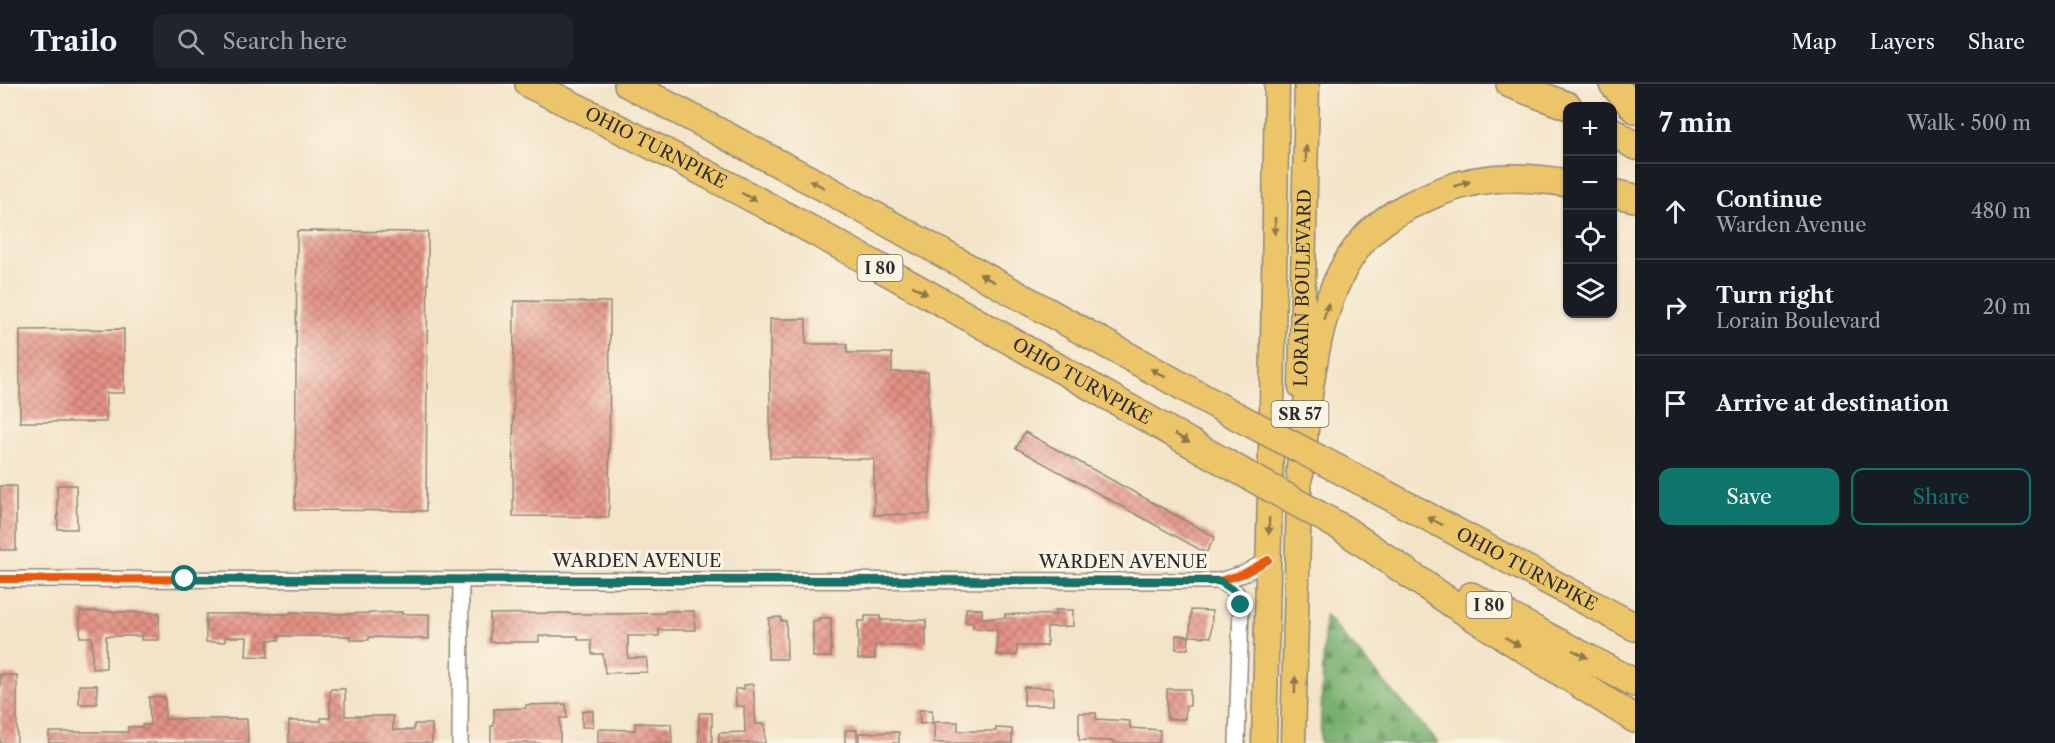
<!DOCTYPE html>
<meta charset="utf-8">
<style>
:root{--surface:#171b24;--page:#20242c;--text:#f1f3f6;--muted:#9ea1a6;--line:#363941;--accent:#0f766e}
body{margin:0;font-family:"Libre Caslon Text",serif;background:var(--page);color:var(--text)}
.controls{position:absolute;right:18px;top:18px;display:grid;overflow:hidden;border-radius:12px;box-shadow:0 2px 4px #0004}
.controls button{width:54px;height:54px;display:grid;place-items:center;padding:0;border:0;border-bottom:2px solid var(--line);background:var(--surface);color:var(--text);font:30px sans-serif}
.stop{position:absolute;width:18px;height:18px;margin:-14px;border:4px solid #0f766e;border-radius:50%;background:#fff}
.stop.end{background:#0f766e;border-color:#fff;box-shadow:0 2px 6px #0008}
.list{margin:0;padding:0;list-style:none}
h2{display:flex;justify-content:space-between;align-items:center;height:78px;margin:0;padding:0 24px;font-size:26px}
h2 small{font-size:20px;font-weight:400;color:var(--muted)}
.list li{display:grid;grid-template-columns:39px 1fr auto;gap:18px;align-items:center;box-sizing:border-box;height:96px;padding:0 24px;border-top:2px solid var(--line)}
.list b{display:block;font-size:22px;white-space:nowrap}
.list p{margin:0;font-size:20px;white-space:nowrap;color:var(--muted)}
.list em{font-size:20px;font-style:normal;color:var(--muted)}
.actions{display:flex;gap:12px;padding:18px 24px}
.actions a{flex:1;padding:14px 0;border:2px solid var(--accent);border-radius:12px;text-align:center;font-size:21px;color:var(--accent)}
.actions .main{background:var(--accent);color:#fff}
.icon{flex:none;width:33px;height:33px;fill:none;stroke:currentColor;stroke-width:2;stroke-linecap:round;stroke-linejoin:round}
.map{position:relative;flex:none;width:1635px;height:659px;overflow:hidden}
header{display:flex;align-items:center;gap:36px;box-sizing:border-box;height:84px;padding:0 30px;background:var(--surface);border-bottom:2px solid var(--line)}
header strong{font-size:28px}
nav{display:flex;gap:33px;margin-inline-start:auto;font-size:21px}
.search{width:420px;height:54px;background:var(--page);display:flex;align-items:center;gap:15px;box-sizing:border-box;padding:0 21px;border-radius:12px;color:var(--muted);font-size:22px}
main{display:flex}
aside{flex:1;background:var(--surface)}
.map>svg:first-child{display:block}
.forest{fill:url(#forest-firs);stroke:#526e4c;stroke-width:1.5}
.building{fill:url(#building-cross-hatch)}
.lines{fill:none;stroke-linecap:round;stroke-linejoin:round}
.minor-casing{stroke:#8f8779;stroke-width:18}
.trunk-casing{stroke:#8f8779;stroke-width:27}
.motorway-casing{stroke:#8f8779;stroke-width:30}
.minor{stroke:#fff;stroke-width:15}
.trunk{stroke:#edc569;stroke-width:24}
.motorway{stroke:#edc569;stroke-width:27}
.motorway-bridge-casing{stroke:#8f8779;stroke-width:30;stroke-linecap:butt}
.motorway-bridge{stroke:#edc569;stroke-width:27}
.cycleway-casing{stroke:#fcf5e5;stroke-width:11}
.cycleway{stroke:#e8590c;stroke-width:8}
.oneway{fill:#8c784a}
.route{stroke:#0f766e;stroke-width:8}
.labels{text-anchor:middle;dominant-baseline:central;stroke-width:6;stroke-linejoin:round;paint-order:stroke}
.shield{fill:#fcf5e5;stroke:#6a6863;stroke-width:1.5}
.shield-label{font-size:16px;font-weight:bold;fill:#2b2b2b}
.street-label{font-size:18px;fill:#2b2b2b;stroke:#fcf5e5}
</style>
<header>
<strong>Trailo</strong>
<div class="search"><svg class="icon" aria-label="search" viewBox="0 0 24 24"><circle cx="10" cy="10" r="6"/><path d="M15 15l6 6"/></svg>Search here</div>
<nav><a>Map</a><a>Layers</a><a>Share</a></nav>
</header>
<main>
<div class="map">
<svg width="1635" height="659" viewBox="0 0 1635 659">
<defs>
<pattern id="forest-firs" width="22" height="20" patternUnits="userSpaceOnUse" patternTransform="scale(1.5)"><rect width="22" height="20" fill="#78b06e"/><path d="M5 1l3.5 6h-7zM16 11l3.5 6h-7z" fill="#638f5b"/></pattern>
<pattern id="building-cross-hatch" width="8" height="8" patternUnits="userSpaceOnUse" patternTransform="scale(1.5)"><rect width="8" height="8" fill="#e49285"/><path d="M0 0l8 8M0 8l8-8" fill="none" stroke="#b9776d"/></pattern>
</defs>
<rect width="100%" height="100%" fill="#fcf5e5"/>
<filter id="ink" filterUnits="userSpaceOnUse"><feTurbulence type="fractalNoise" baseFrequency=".0167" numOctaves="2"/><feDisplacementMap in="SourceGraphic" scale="12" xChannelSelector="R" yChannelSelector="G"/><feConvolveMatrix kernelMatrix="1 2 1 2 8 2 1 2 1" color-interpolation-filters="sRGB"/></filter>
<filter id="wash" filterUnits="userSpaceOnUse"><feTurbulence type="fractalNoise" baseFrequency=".008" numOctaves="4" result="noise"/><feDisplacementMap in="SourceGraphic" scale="24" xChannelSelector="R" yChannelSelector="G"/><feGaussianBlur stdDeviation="1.35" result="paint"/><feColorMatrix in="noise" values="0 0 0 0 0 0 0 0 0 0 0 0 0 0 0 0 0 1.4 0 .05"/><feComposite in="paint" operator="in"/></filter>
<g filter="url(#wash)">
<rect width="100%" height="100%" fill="#f3e3c7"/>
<path class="forest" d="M 1325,531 L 1438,659 L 1320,659 Z"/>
<g id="blocks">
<g class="building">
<path d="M 297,147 L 428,148 L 426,427 L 295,426 Z"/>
<path d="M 514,217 L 610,218 L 609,433 L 513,432 Z"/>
<path d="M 770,235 L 806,235 L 806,260 L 847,260 L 847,269 L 892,269 L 892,288 L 928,288 L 930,430 L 874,431 L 874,375 L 770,374 Z"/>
<path d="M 124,245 L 124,309 L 106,309 L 106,338 L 20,338 L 20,246 Z"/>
<path d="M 1025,348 L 1215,453 L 1206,469 L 1016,364 Z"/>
<path d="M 57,401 L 76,401 L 77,445 L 58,445 Z"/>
<rect x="0" y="402" width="16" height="64"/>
<path d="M 966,524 L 982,525 L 982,534 L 1005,534 L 1005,530 L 1056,531 L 1055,526 L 1073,526 L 1073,542 L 1047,543 L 1047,562 L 1017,562 L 1017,571 L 997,571 L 997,546 L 973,544 L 973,539 L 965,538 Z"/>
<path d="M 1191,526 L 1212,527 L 1211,553 L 1190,552 Z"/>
<path d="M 80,527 L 159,529 L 159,556 L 141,556 L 141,552 L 106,552 L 106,584 L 92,585 L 92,553 L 80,553 Z"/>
<path d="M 665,527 L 694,527 L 695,546 L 659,546 L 659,552 L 628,552 L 628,574 L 647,574 L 647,588 L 605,589 L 603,570 L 592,570 L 591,556 L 578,556 L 578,552 L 539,552 L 539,558 L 490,558 L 490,530 L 569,529 L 569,530 L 610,530 L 665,529 Z"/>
<path d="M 290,528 L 341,530 L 402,528 L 402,530 L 429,530 L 429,555 L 369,553 L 369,556 L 350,556 L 350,552 L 279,552 L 279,556 L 268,556 L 268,573 L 246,572 L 247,553 L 225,553 L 225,558 L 206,558 L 206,530 L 290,530 Z"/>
<path d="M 865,532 L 880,532 L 880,536 L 926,536 L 926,563 L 875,561 L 875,575 L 858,575 L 858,537 L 865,537 Z"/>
<path d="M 781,533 L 781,537 L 786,537 L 787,575 L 768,575 L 769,534 Z"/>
<path d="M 819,534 L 831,534 L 831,573 L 813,573 L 813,537 L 819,537 Z"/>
<path d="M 1176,551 L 1189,552 L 1188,565 L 1176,565 Z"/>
<rect x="0" y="591" width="17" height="68"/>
<path d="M 753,600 L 756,640 L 765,640 L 765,659 L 719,659 L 719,649 L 745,648 L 744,622 L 736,622 L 735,605 L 744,605 L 744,601 Z"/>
<rect x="79" y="601" width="18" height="19"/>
<path d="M 1024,603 L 1053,604 L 1053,621 L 1024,621 Z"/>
<path d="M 330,605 L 345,605 L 345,632 L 393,632 L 393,646 L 414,646 L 414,640 L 432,640 L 432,659 L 289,659 L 289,637 L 321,637 L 321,634 L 330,634 Z"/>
<path d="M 1167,605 L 1190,605 L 1190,622 L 1186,622 L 1185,635 L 1167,635 Z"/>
<path d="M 149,613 L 165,613 L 165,635 L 247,635 L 248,659 L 49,659 L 49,648 L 128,648 L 128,643 L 142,643 L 142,641 L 150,641 Z"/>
<path d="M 566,620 L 567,634 L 560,634 L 560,659 L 491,659 L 491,642 L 494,642 L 494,625 L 526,624 L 526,621 Z"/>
<path d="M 919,626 L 932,626 L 932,639 L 920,640 Z"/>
<rect x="582" y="627" width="11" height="16"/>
<rect x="699" y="629" width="13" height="30"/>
<path d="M 1079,629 L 1096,629 L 1096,635 L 1130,637 L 1130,644 L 1160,646 L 1159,659 L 1114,659 L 1114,657 L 1079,656 Z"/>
<path d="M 934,638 L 958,638 L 958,647 L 996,647 L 996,644 L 1012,645 L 1012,659 L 934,659 Z"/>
<path d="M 635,639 L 671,640 L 672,659 L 598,659 L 598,645 L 635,646 Z"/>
<rect x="845" y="646" width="12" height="13"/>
<path d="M 899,648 L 899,659 L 859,659 L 859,649 Z"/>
</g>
</g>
</g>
<g filter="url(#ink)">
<use href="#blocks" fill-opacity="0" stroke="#8f8779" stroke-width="1.5"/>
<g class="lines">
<defs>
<g id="minor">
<path d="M 0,495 L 1219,497 L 1243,490 L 1268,476"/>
<path d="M 1219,497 L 1236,508 L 1241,521 L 1237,659"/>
<path d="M 460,659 L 461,496"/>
</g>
<g id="trunk">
<path id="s1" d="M 1301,303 L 1307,0"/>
<path d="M 1264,659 L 1272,324 L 1277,0"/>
<path d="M 1293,659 L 1300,370"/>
</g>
<g id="motorway">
<path id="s2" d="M 529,0 C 767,115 996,249 1226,379"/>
<path d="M 628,0 L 825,104 L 1227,327"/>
<path d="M 1510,0 L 1568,22"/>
<path d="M 1613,0 L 1635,25"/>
<path d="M 1612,47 L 1635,62"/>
<path d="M 1612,109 L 1635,114"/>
<path d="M 1300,388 C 1309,311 1313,199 1375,144 C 1388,133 1405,123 1421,116 C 1472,91 1513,90 1568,99"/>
<path id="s3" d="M 1344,388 L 1635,543"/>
<path d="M 1342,444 L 1453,520 L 1635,635"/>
<path d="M 1471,512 L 1635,599"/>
</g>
</defs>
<use href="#minor" class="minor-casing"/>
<use href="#trunk" class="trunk-casing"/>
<use href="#motorway" class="motorway-casing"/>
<use href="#minor" class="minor"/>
<use href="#trunk" class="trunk"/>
<use href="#motorway" class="motorway"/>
<defs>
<g id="motorway-bridge">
<path d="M 1227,327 L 1344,388"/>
<path d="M 1226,379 L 1342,444"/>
</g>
</defs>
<use href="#motorway-bridge" class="motorway-bridge-casing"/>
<use href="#motorway-bridge" class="motorway-bridge"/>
<defs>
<path id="cycleway" d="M 0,495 L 1219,497 L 1243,490 L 1268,476"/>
</defs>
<use href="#cycleway" class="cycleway-casing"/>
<use href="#cycleway" class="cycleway"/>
</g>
<defs><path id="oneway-solid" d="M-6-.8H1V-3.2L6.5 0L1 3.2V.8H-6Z" transform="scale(1.5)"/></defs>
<g class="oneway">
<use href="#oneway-solid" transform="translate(1306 70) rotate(-89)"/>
<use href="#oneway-solid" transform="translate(817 100) rotate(-152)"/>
<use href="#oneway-solid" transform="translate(1462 100) rotate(-16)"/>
<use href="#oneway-solid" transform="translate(749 113) rotate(28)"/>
<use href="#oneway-solid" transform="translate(1275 142) rotate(91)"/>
<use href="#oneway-solid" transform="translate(987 194) rotate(-151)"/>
<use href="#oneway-solid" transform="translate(920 206) rotate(29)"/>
<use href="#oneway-solid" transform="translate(1326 227) rotate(-73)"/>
<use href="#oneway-solid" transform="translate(1158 289) rotate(-151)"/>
<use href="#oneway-solid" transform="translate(1182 354) rotate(29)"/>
<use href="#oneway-solid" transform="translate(1435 437) rotate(-152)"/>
<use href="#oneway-solid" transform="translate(1269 442) rotate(91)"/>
<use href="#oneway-solid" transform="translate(1513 558) rotate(32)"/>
<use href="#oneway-solid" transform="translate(1580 570) rotate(28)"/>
<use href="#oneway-solid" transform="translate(1295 601) rotate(-89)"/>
</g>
</g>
<g class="lines" filter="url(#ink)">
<path class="route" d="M 185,495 L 1219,497 L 1236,508 L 1241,521"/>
</g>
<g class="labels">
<g class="shield">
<rect x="857.5" y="171" width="45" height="26" rx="4.5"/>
<rect x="1271.5" y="317" width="57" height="26" rx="4.5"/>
<rect x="1466.5" y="508" width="45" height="26" rx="4.5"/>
</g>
<g class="shield-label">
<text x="880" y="184">I 80</text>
<text x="1300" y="330">SR 57</text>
<text x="1489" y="521">I 80</text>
</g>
<g class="street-label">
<text stroke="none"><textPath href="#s2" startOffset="142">OHIO TURNPIKE</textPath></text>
<text stroke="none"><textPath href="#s1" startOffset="99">LORAIN BOULEVARD</textPath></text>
<text stroke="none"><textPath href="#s2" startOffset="628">OHIO TURNPIKE</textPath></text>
<text x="637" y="477">WARDEN AVENUE</text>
<text x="1123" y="478">WARDEN AVENUE</text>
<text stroke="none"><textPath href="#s3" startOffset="207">OHIO TURNPIKE</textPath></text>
</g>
</g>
</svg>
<div class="controls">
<button>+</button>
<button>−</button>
<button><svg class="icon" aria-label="locate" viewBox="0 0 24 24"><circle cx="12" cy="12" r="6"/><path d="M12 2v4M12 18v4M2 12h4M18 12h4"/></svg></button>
<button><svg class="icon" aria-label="layers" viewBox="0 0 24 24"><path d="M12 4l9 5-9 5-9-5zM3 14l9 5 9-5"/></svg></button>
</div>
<div class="stop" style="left:185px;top:495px"></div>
<div class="stop end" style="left:1241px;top:521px"></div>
</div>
<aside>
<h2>7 min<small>Walk · 500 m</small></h2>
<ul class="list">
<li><svg class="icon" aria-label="ahead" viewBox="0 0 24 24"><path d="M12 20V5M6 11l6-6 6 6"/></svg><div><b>Continue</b><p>Warden Avenue</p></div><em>480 m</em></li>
<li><svg class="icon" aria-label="right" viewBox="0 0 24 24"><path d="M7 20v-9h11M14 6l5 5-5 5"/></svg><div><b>Turn right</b><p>Lorain Boulevard</p></div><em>20 m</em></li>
<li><svg class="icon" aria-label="arrive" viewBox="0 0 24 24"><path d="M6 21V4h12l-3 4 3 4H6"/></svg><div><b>Arrive at destination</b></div></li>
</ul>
<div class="actions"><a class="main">Save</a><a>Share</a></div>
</aside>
</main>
